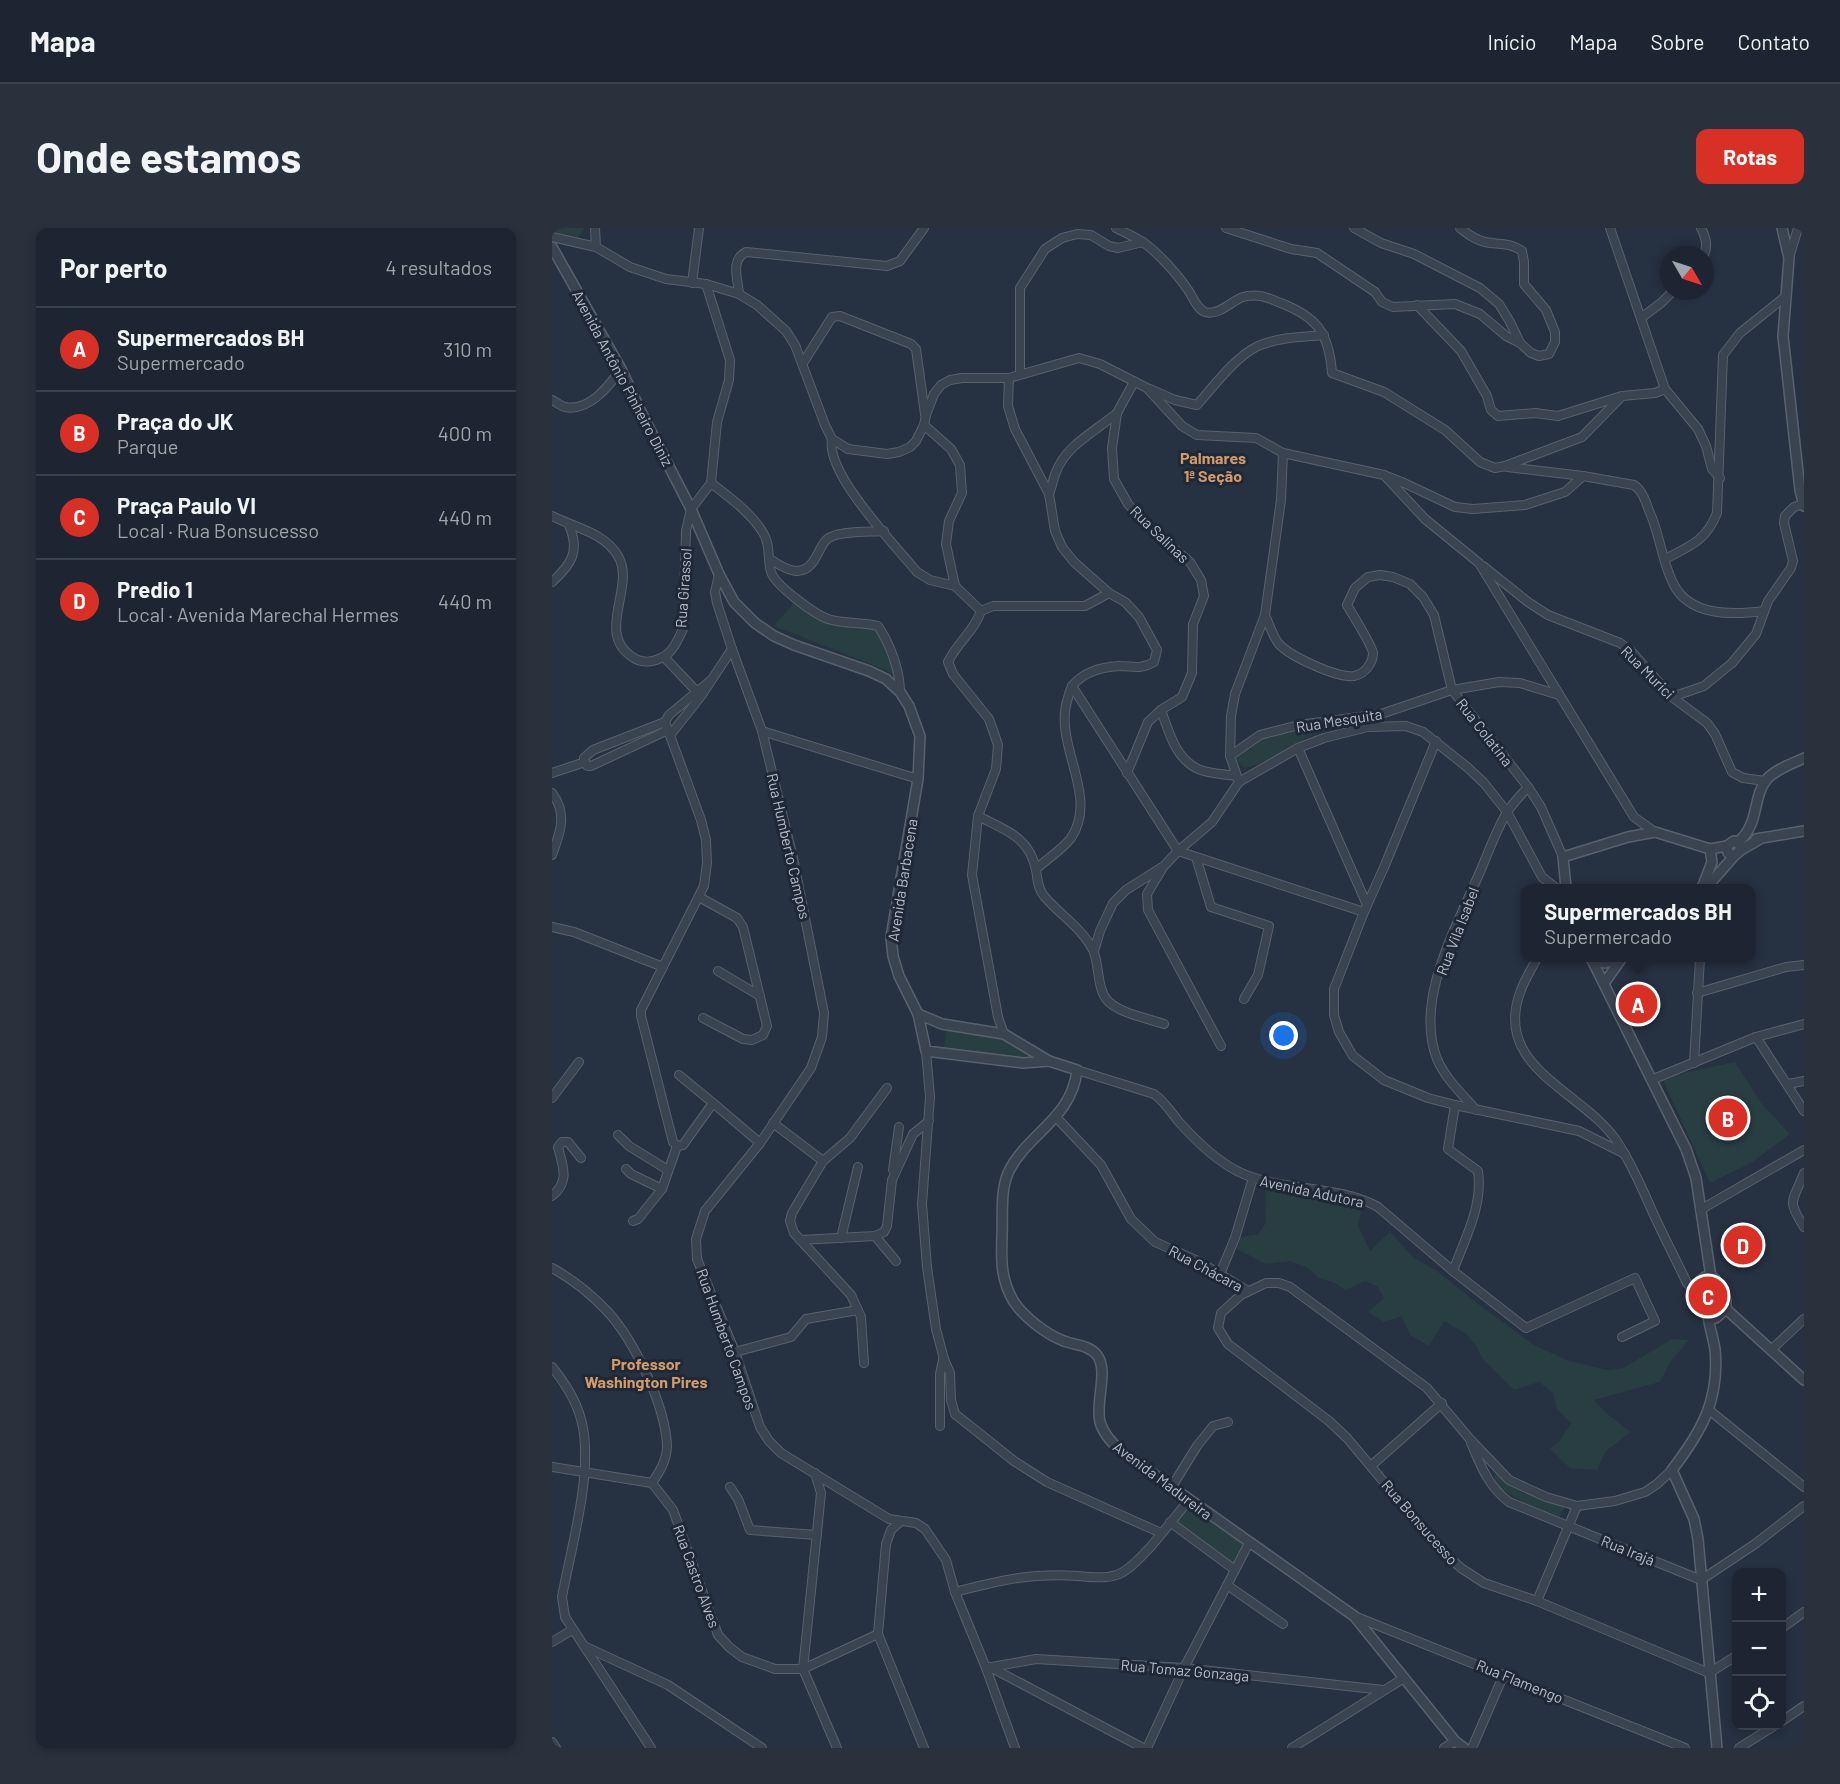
<!DOCTYPE html>
<html lang="pt">
<meta charset="utf-8">
<style>
:root{--surface:#1c2531;--page:#29313d;--text:#f1f3f6;--muted:#a0a5ab;--line:#3a424d;--accent:#d93025}
body{margin:0;font-family:Barlow,sans-serif;background:var(--page);color:var(--text)}
.controls{position:absolute;right:18px;bottom:18px;display:grid;overflow:hidden;border-radius:12px;box-shadow:0 3px 9px #0003}
.controls button{width:54px;height:54px;display:grid;place-items:center;padding:0;border:0;border-bottom:2px solid var(--line);background:var(--surface);color:var(--text);font:30px sans-serif}
.compass{position:absolute;left:1108px;top:18px;width:54px;height:54px;border-radius:50%;background:var(--surface);box-shadow:0 3px 9px #0003;rotate:129deg}
.you{position:absolute;left:732px;top:808px;width:21px;height:21px;margin:-15px;border:4px solid #fff;border-radius:50%;background:#1a73e8;box-shadow:0 0 0 9px #1a73e833}
.badge{display:grid;place-items:center;width:39px;height:39px;border-radius:50%;background:var(--accent);color:#fff;font-size:20px;font-weight:700}
.pin{position:absolute;translate:-50% -50%;border:3px solid #fff;box-shadow:0 2px 6px #0006}
.popup{position:absolute;left:969px;top:656px;width:234px;height:78px;box-sizing:border-box;display:grid;place-content:center;border-radius:12px;background:var(--surface);filter:drop-shadow(0 2px 4px #0005);font-size:20px;white-space:nowrap;color:var(--muted)}
.popup b{font-size:22px;color:var(--text)}
.popup::after{content:'';position:absolute;left:50%;top:100%;margin-left:-12px;border:12px solid transparent;border-top-color:var(--surface)}
.list{margin:0;padding:0;list-style:none}
h2{display:flex;justify-content:space-between;align-items:center;height:78px;margin:0;padding:0 24px;font-size:26px}
h2 small{font-size:20px;font-weight:400;color:var(--muted)}
.list li{display:grid;grid-template-columns:39px 1fr auto;gap:18px;align-items:center;box-sizing:border-box;height:84px;padding:0 24px;border-top:2px solid var(--line)}
.list b{display:block;font-size:22px;white-space:nowrap}
.list p{margin:0;font-size:20px;white-space:nowrap;color:var(--muted)}
.list em{font-size:20px;font-style:normal;color:var(--muted)}
.icon{flex:none;width:33px;height:33px;fill:none;stroke:currentColor;stroke-width:2;stroke-linecap:round;stroke-linejoin:round}
.map{position:relative;flex:none;width:1252px;height:1520px;overflow:hidden;border-radius:12px}
header{display:flex;align-items:center;gap:36px;box-sizing:border-box;height:84px;padding:0 30px;background:var(--surface);border-bottom:2px solid var(--line)}
header strong{font-size:28px}
nav{display:flex;gap:33px;margin-inline-start:auto;font-size:21px}
.intro{display:flex;align-items:center;justify-content:space-between;box-sizing:border-box;height:144px;padding:0 36px}
h1{margin:0;font-size:42px}
.button{padding:15px 27px;border-radius:12px;background:var(--accent);color:#fff;font-size:21px;font-weight:700}
main{display:flex;gap:36px;padding:0 36px}
aside{flex:1;background:var(--surface);border-radius:12px;box-shadow:0 3px 9px #0003}
.map>svg:first-child{display:block}
.green{fill:#283e42}
.lines{fill:none;stroke-linecap:round;stroke-linejoin:round}
.minor-casing{stroke:#58616e;stroke-width:10}
.tertiary-casing{stroke:#58616e;stroke-width:12}
.minor{stroke:#3a4350;stroke-width:8}
.tertiary{stroke:#3a4350;stroke-width:9}
.labels{text-anchor:middle;dominant-baseline:central;stroke-width:6;stroke-linejoin:round;paint-order:stroke}
.street-label{font-size:15px;fill:#b7becb;stroke:#1f2836}
.neighbourhood-label{font-size:16px;font-weight:bold;fill:#d49b68;stroke:#1f2836}
</style>
<header>
<strong>Mapa</strong>
<nav><a>Início</a><a>Mapa</a><a>Sobre</a><a>Contato</a></nav>
</header>
<div class="intro"><h1>Onde estamos</h1><a class="button">Rotas</a></div>
<main>
<aside>
<h2>Por perto<small>4 resultados</small></h2>
<ul class="list">
<li><span class="badge">A</span><div><b>Supermercados BH</b><p>Supermercado</p></div><em>310 m</em></li>
<li><span class="badge">B</span><div><b>Praça do JK</b><p>Parque</p></div><em>400 m</em></li>
<li><span class="badge">C</span><div><b>Praça Paulo VI</b><p>Local · Rua Bonsucesso</p></div><em>440 m</em></li>
<li><span class="badge">D</span><div><b>Predio 1</b><p>Local · Avenida Marechal Hermes</p></div><em>440 m</em></li>
</ul>
</aside>
<div class="map">
<svg width="1252" height="1520" viewBox="0 0 1252 1520">
<rect width="100%" height="100%" fill="#263141"/>
<g class="green">
<path d="M 0,0 L 33,0 L 26,10 L 6,8 Z"/>
<path d="M 244,372 L 263,388 L 326,399 L 346,449 L 331,441 L 222,398 Z"/>
<path d="M 826,490 L 828,496 C 805,498 780,498 759,508 C 737,518 717,536 692,540 L 684,532 C 700,496 792,495 826,490 Z"/>
<path d="M 394,802 L 450,808 L 481,827 L 474,830 L 392,820 Z"/>
<path d="M 1183,834 L 1209,875 L 1238,906 L 1199,935 L 1158,955 L 1110,850 Z"/>
<path d="M 713,958 L 774,968 L 810,981 L 806,997 L 818,1023 L 838,1004 L 862,1030 L 885,1043 L 930,1079 L 982,1117 L 1017,1133 L 1056,1142 L 1071,1140 L 1120,1111 L 1137,1112 L 1118,1134 L 1108,1154 L 1042,1172 L 1053,1184 L 1079,1204 L 1054,1223 L 1045,1242 L 1018,1240 L 998,1221 L 1009,1211 L 1019,1195 L 1005,1181 L 1001,1165 L 987,1154 L 962,1162 L 930,1130 L 924,1118 L 914,1106 L 892,1093 L 877,1118 L 858,1107 L 850,1088 L 832,1094 L 816,1084 L 832,1070 L 825,1058 L 813,1053 L 794,1062 L 781,1054 L 767,1050 L 756,1040 L 738,1033 L 714,1036 L 685,1021 L 689,1009 L 706,1006 L 714,995 Z"/>
<path d="M 941,1245 L 972,1265 L 1014,1276 L 1007,1291 L 981,1280 L 945,1258 Z"/>
<path d="M 637,1274 L 695,1316 L 682,1340 L 620,1294 Z"/>
</g>
<g class="lines">
<defs>
<g id="minor">
<path d="M 43,0 L 44,19"/>
<path d="M 564,0 C 572,4 581,8 589,13 C 604,22 626,47 636,62 C 641,69 645,81 653,84 C 667,88 679,73 691,69 C 704,65 715,69 726,74 C 764,88 777,104 780,145 L 832,164 L 893,202 L 928,234 L 943,240 L 953,238 L 1030,209 L 1070,168"/>
<path d="M 674,0 L 739,21 L 765,25 L 823,64 L 830,74 L 841,79 L 903,76 L 928,86 L 954,108 L 968,115 L 979,125 L 987,128 L 997,126 L 1003,114 L 1003,104 L 994,82 L 972,56 L 972,34 L 970,23 C 958,14 947,17 933,14 C 923,12 916,6 908,0"/>
<path d="M 802,0 L 829,15 L 862,26 L 928,60 L 947,76 L 958,94 L 968,115"/>
<path d="M 1058,0 L 1113,161 L 1146,201 L 1154,218 L 1160,241 L 1168,250"/>
<path d="M 1149,0 C 1154,9 1156,18 1152,27"/>
<path d="M 0,9 L 44,19 L 78,39 L 114,51 L 154,56 L 187,66 L 205,77 L 234,103 L 243,117 L 273,197 L 280,211 L 296,221 L 335,226 L 347,224 L 358,219 L 364,213 L 372,197 L 374,187 L 382,166 L 389,157 L 398,152 L 410,150 L 457,150 L 527,130 L 548,136 L 595,160 L 630,198 L 645,207 L 704,210 L 731,225 L 832,247 L 873,291 L 927,335 L 1082,589 L 1103,604"/>
<path d="M 1237,30 L 1246,0"/>
<path d="M 140,55 L 147,0"/>
<path d="M 187,66 C 186,51 178,32 194,24 L 335,38 L 348,33 L 372,0"/>
<path d="M 865,77 L 909,123 L 935,168 L 939,182 L 946,188 L 983,185 L 1006,188 L 1070,168 L 1103,165 L 1113,161"/>
<path d="M 1089,90 L 1109,75 L 1121,63"/>
<path d="M 251,135 L 280,89 L 288,88 L 359,116 L 364,121 L 373,186"/>
<path d="M 468,146 L 468,60 L 493,21 L 510,10 L 525,6 L 539,7 L 557,18 L 566,20 L 591,14"/>
<path d="M 457,150 L 456,178 L 463,201 L 497,266 L 503,303 L 510,319 L 522,334 L 557,365 L 573,374 L 587,389 L 605,422 L 602,434 C 589,442 581,438 567,438 C 550,439 532,444 521,457 C 518,461 517,466 516,470 C 500,516 548,567 519,610 C 511,621 495,631 484,641"/>
<path d="M 598,161 L 623,172 L 645,177 C 662,158 683,129 706,118 C 727,109 750,109 772,107"/>
<path d="M 0,172 C 4,174 9,178 13,179 C 37,184 57,158 69,141"/>
<path d="M 372,197 L 399,221 L 408,237 L 410,265 L 397,293 L 394,316 L 403,358 L 429,383"/>
<path d="M 280,211 C 273,245 343,317 365,344 L 378,352 L 403,358"/>
<path d="M 955,239 L 1031,248 L 1082,257 C 1091,263 1094,275 1098,285 C 1108,307 1110,334 1121,355 C 1137,389 1181,387 1212,383"/>
<path d="M 834,248 L 852,255 L 903,279 L 921,281 L 973,277 L 1013,264 L 1031,248"/>
<path d="M 159,255 C 177,269 198,284 210,303 C 219,316 215,330 219,344 C 223,357 262,386 276,391 C 291,396 310,394 326,398 C 338,416 348,442 348,464"/>
<path d="M 497,266 C 500,259 501,251 504,244 C 514,217 544,203 565,185"/>
<path d="M 0,288 C 23,300 52,304 66,328 C 84,358 44,404 79,428 C 88,435 99,435 109,430 C 121,425 126,411 131,401 L 134,303 L 139,281 L 159,255 L 165,194 L 177,152 L 178,132 L 154,56"/>
<path d="M 218,331 C 234,342 252,352 264,329 C 269,321 271,311 281,308 C 293,303 317,304 332,303"/>
<path d="M 1113,331 C 1138,318 1154,313 1165,285 L 1171,127 L 1188,105 L 1234,68"/>
<path d="M 931,338 L 976,374 L 996,387 L 1068,415 L 1079,423 L 1120,469 L 1155,495 L 1163,506 L 1180,544 L 1191,550 L 1213,553"/>
<path d="M 167,346 L 163,364 L 165,375 L 180,421 L 210,503 L 241,630 L 272,785 L 270,809 L 259,840 L 208,915 L 153,983 L 144,1011 L 145,1031 L 183,1124 L 208,1199 L 217,1213 L 229,1225 L 337,1291 L 364,1295 L 373,1301 L 394,1332 L 403,1364 L 434,1440 L 463,1520"/>
<path d="M 0,354 C 20,336 28,323 17,297"/>
<path d="M 713,387 C 717,396 721,409 727,416 C 739,429 785,450 802,448 C 813,446 821,435 821,425 C 820,417 800,386 795,377 L 803,360 L 816,349 L 828,347 L 841,349 L 858,356 L 871,369 L 882,387 L 900,462 L 976,559 L 989,579 L 1011,629"/>
<path d="M 112,429 L 148,467"/>
<path d="M 158,453 L 117,487 L 113,494 L 149,592 L 154,612 L 155,635 L 152,658 L 89,782 L 89,788 L 121,914 L 125,918 L 131,917 L 161,875 L 208,915"/>
<path d="M 520,458 L 626,623"/>
<path d="M 1120,469 L 1152,458 L 1180,435 L 1204,406 L 1216,373 L 1239,340 L 1241,333 L 1232,295 L 1233,288 L 1242,279 L 1252,276"/>
<path d="M 609,482 C 617,504 623,530 646,541 C 657,546 673,546 684,548"/>
<path d="M 210,503 L 366,551"/>
<path d="M 119,506 L 149,468 L 180,421"/>
<path d="M 884,513 L 833,637 L 812,684 L 782,761 L 782,787 L 787,804 L 801,828 L 832,852 L 876,870 L 903,877 L 1027,903 L 1073,926"/>
<path d="M 746,520 L 815,677"/>
<path d="M 678,528 L 708,507 L 747,497 L 829,486 L 900,462 L 947,454 L 968,455 L 1007,467"/>
<path d="M 33,534 L 32,530 L 41,522 L 113,494"/>
<path d="M 0,545 L 33,534 L 35,538 L 39,538 L 116,502"/>
<path d="M 575,545 L 596,494 L 609,482 L 630,469 L 640,445 L 641,396 L 652,368 L 649,352 L 638,334 L 597,299 L 576,276 L 562,251 L 560,220 L 565,185 L 582,154"/>
<path d="M 687,554 L 678,528 L 679,488 L 683,466 L 713,387 L 729,272 L 731,225"/>
<path d="M 0,565 C 16,586 8,605 0,627"/>
<path d="M 426,588 C 453,602 478,609 484,642 C 486,651 485,660 492,668 C 507,686 530,700 541,722 C 548,737 544,762 557,774 C 570,786 595,790 612,796"/>
<path d="M 626,623 L 812,684"/>
<path d="M 644,629 L 659,679 L 717,698 L 706,747 L 692,771"/>
<path d="M 610,641 L 595,666 L 596,682 L 669,818"/>
<path d="M 147,669 L 185,690 L 191,699 L 215,798 L 211,807 L 200,812 L 191,811 L 151,790"/>
<path d="M 0,699 L 22,704 L 111,739"/>
<path d="M 542,723 L 548,703 L 561,675 L 574,662 L 612,638 L 626,623 L 660,594 L 687,554 L 746,520 L 772,510 L 816,499 L 854,498 L 871,504 L 915,539 L 932,555 L 955,584 L 990,649 L 1004,660"/>
<path d="M 985,730 C 980,740 973,751 969,762 C 939,839 1029,862 1064,912 C 1079,935 1090,960 1101,985 C 1112,1009 1124,1032 1135,1055 L 1141,1061"/>
<path d="M 166,743 L 208,768"/>
<path d="M 1145,765 L 1234,739 L 1252,737"/>
<path d="M 452,806 L 446,789 L 420,647 L 426,588 L 444,541 L 446,517 L 437,491 L 401,446 L 396,434 C 405,415 423,402 429,383 L 441,378 L 533,378 L 557,365"/>
<path d="M 1204,809 L 1252,883"/>
<path d="M 374,823 L 378,869 L 370,976 L 375,1039 L 384,1101 L 392,1131 L 398,1145 L 399,1172 L 403,1186 L 462,1233 L 495,1254 L 609,1305"/>
<path d="M 1142,835 L 1148,730"/>
<path d="M 525,842 L 602,866 C 612,873 619,884 627,894 C 644,913 663,932 687,944 C 730,964 784,956 826,979 L 901,1043 L 974,1100 L 1083,1050 L 1103,1093 L 1070,1109"/>
<path d="M 127,847 L 161,875"/>
<path d="M 1099,852 L 1204,809 L 1252,796"/>
<path d="M 1236,856 L 1252,853"/>
<path d="M 0,870 L 27,834"/>
<path d="M 924,882 C 910,866 893,850 885,831 C 863,775 901,705 923,655 C 934,632 942,606 955,584 C 961,575 969,567 976,559"/>
<path d="M 503,888 L 549,937 L 579,991 L 603,1014 L 646,1033 L 696,1063"/>
<path d="M 221,895 L 271,933"/>
<path d="M 66,907 L 77,918 L 116,942"/>
<path d="M 74,941 L 79,946 L 110,961"/>
<path d="M 341,942 L 347,899"/>
<path d="M 1252,945 C 1241,974 1234,971 1252,999"/>
<path d="M 0,968 C 18,953 11,939 6,919 L 10,914 L 16,914 L 29,930"/>
<path d="M 1148,982 L 1252,922"/>
<path d="M 81,993 L 86,991 L 110,961 L 125,918"/>
<path d="M 323,1008 L 344,1033"/>
<path d="M 289,1010 L 306,939"/>
<path d="M 248,1012 L 323,1008 L 332,1004 L 335,998 L 340,952 L 361,906 L 377,893"/>
<path d="M 0,1040 C 20,1051 39,1066 55,1083 C 82,1112 113,1177 115,1217 C 115,1232 108,1243 100,1255"/>
<path d="M 901,1043 C 913,1010 931,979 926,943 L 896,921 L 903,877"/>
<path d="M 668,1046 L 683,1010 L 701,950"/>
<path d="M 1219,1122 L 1252,1091"/>
<path d="M 183,1124 L 239,1109 L 254,1091 L 306,1082"/>
<path d="M 312,1135 L 309,1089 L 299,1067 L 242,1005 L 238,993 L 240,985 L 271,933 L 298,910 L 335,860"/>
<path d="M 0,1139 C 14,1156 27,1177 31,1200 C 40,1249 19,1320 10,1369 L 13,1389 L 99,1520"/>
<path d="M 1157,1182 L 1252,1259"/>
<path d="M 388,1198 L 388,1146 L 391,1132"/>
<path d="M 919,1215 C 929,1238 936,1258 957,1274 L 1149,1352 L 1203,1316 L 1252,1278"/>
<path d="M 820,1237 L 890,1175"/>
<path d="M 0,1239 L 100,1255 L 121,1282 L 166,1407 L 177,1419 L 190,1429 L 223,1441 L 251,1441 L 326,1406"/>
<path d="M 1120,1242 L 1105,1256 L 1093,1264 L 1063,1273 L 1025,1278 L 994,1269 L 957,1252 L 917,1210 L 875,1160 L 738,1059 L 727,1055 L 714,1055 L 689,1067 L 669,1085 L 666,1100 L 676,1116 L 777,1193 L 795,1210 L 889,1322 L 909,1340 L 932,1355 L 985,1373 L 1157,1445 L 1184,1428"/>
<path d="M 263,1245 L 269,1265 L 251,1441 L 285,1520"/>
<path d="M 178,1259 L 186,1271 L 198,1302 L 265,1307"/>
<path d="M 619,1260 L 645,1218 L 661,1198 L 676,1194"/>
<path d="M 348,1294 L 339,1302 L 334,1316 L 326,1406 L 372,1520"/>
<path d="M 618,1294 L 683,1342"/>
<path d="M 675,1357 L 731,1396"/>
<path d="M 403,1364 C 449,1352 478,1345 526,1348 C 540,1349 558,1352 571,1344 C 593,1330 620,1292 637,1272"/>
<path d="M 985,1373 L 1025,1278"/>
<path d="M 802,1388 L 1133,1520"/>
<path d="M 1230,1400 L 1252,1384"/>
<path d="M 0,1414 L 20,1402"/>
<path d="M 34,1419 L 116,1457 L 210,1520"/>
<path d="M 438,1439 L 591,1520"/>
<path d="M 434,1440 L 484,1431 L 632,1440 L 831,1462"/>
<path d="M 1230,1493 L 1252,1478"/>
<path d="M 0,1514 L 4,1520"/>
<path d="M 595,1520 L 632,1440 L 697,1315"/>
<path d="M 740,1520 L 852,1450"/>
<path d="M 892,1520 L 903,1513"/>
<path d="M 920,1520 L 952,1446"/>
<path d="M 1187,1520 L 1222,1498"/>
</g>
<g id="tertiary">
<path d="M 1230,0 L 1237,30 L 1231,108 L 1248,262 L 1252,278"/>
<path d="M 0,19 L 69,141 L 90,186 L 139,281 L 167,346 L 182,374 L 203,395 L 222,408 L 242,417 L 317,443 L 334,451 L 348,464 L 357,478 L 368,508 L 366,551 L 339,709 L 341,728 L 347,748 L 366,786 L 374,823 L 471,835 L 497,833"/>
<path d="M 1204,611 L 1252,603"/>
<path d="M 1186,614 C 1208,596 1200,569 1215,551 C 1224,541 1240,536 1252,530"/>
<path d="M 1189,622 L 1187,616 L 1182,613 L 1175,618 L 1176,625 L 1182,628 L 1189,622 L 1208,611"/>
<path d="M 1014,660 L 1011,629 L 1076,609 L 1103,604 L 1158,621 L 1175,618"/>
<path d="M 1150,660 L 1160,634 L 1158,621"/>
<path d="M 1154,660 L 1182,628"/>
<path d="M 1039,730 L 1134,921 L 1144,950 L 1159,1049"/>
<path d="M 1040,732 L 1053,735 L 1068,731"/>
<path d="M 1053,754 L 1070,730"/>
<path d="M 366,786 L 390,796 L 452,806 L 497,833 L 525,842 C 520,891 475,905 456,945 C 448,964 451,989 450,1008 C 449,1033 449,1053 462,1074 C 472,1089 495,1107 512,1113 C 522,1117 537,1117 545,1127 C 557,1143 543,1174 548,1194 C 551,1206 560,1215 569,1223 L 802,1388 L 903,1513 L 912,1520"/>
<path d="M 1153,1049 L 1159,1049 L 1163,1051 L 1174,1073 L 1174,1081 L 1164,1090 L 1161,1090 C 1149,1086 1139,1069 1143,1057 Z"/>
<path d="M 1174,1081 L 1252,1152"/>
<path d="M 1156,1089 C 1158,1100 1161,1110 1163,1121 C 1168,1172 1149,1204 1120,1242 L 1142,1291 L 1146,1311 L 1165,1520"/>
</g>
</defs>
<use href="#minor" class="minor-casing"/>
<use href="#tertiary" class="tertiary-casing"/>
<use href="#minor" class="minor"/>
<use href="#tertiary" class="tertiary"/>
</g>
<g class="labels">
<g class="street-label">
<text transform="translate(71 150) rotate(62)">Avenida Antônio Pinheiro Diniz</text>
<text transform="translate(608 306) rotate(44)">Rua Salinas</text>
<text transform="translate(131 360) rotate(-86)">Rua Girassol</text>
<text transform="translate(1096 444) rotate(45)">Rua Murici</text>
<text transform="translate(787 492) rotate(-9)">Rua Mesquita</text>
<text transform="translate(933 504) rotate(52)">Rua Colatina</text>
<text transform="translate(237 618) rotate(77)">Rua Humberto Campos</text>
<text transform="translate(350 652) rotate(-81)">Avenida Barbacena</text>
<text transform="translate(905 703) rotate(-69)">Rua Vila Isabel</text>
<text transform="translate(760 963) rotate(12)">Avenida Adutora</text>
<text transform="translate(654 1040) rotate(28)">Rua Chácara</text>
<text transform="translate(175 1111) rotate(70)">Rua Humberto Campos</text>
<text transform="translate(611 1252) rotate(37)">Avenida Madureira</text>
<text transform="translate(868 1294) rotate(49)">Rua Bonsucesso</text>
<text transform="translate(1076 1322) rotate(22)">Rua Irajá</text>
<text transform="translate(145 1348) rotate(70)">Rua Castro Alves</text>
<text transform="translate(633 1442) rotate(5)">Rua Tomaz Gonzaga</text>
<text transform="translate(968 1453) rotate(22)">Rua Flamengo</text>
</g>
<g class="neighbourhood-label">
<text x="661" y="229">Palmares<tspan x="661" dy="18">1ª Seção</tspan></text>
<text x="94" y="1135">Professor<tspan x="94" dy="18">Washington Pires</tspan></text>
</g>
</g>
</svg>
<div class="controls">
<button>+</button>
<button>−</button>
<button><svg class="icon" aria-label="locate" viewBox="0 0 24 24"><circle cx="12" cy="12" r="6"/><path d="M12 2v4M12 18v4M2 12h4M18 12h4"/></svg></button>
</div>
<svg class="compass" viewBox="-18 -18 36 36"><path d="M0-13l5 13h-10z" fill="#e53935"/><path d="M0 13l5-13h-10z" fill="#a0a5ab"/></svg>
<div class="you"></div>
<div class="pin badge" style="left:1086px;top:776px">A</div>
<div class="popup"><b>Supermercados BH</b>Supermercado</div>
<div class="pin badge" style="left:1176px;top:890px">B</div>
<div class="pin badge" style="left:1156px;top:1068px">C</div>
<div class="pin badge" style="left:1191px;top:1017px">D</div>
</div>
</main>
